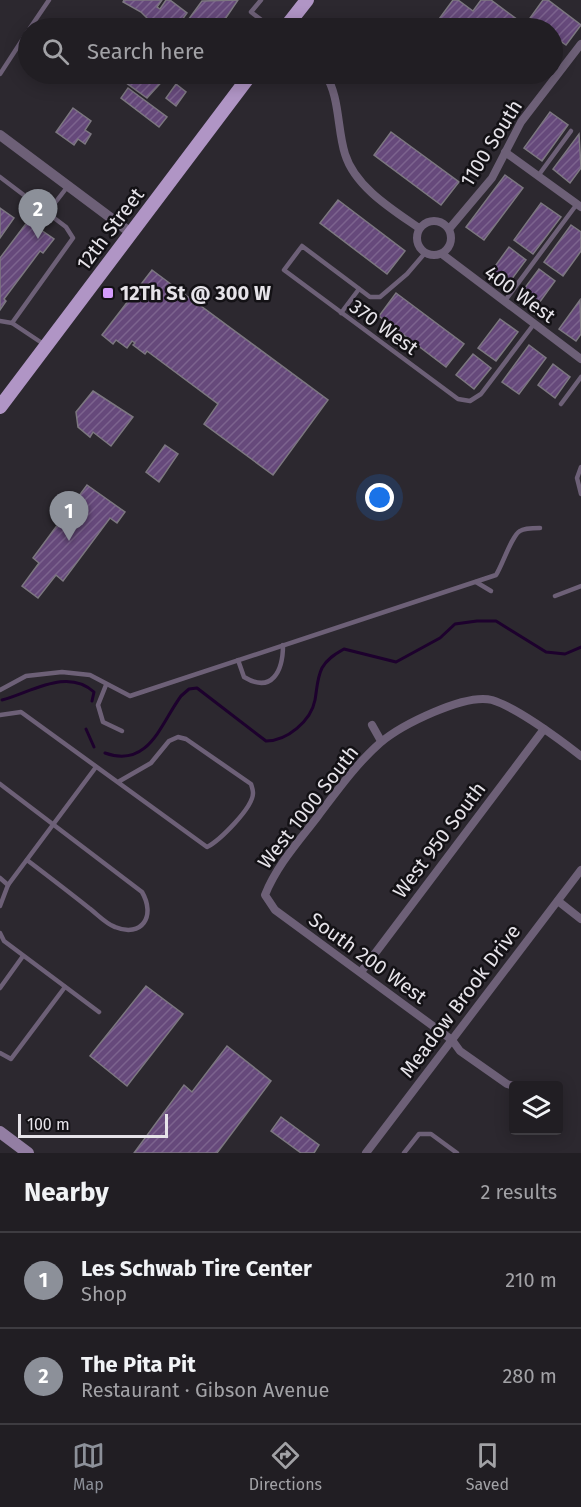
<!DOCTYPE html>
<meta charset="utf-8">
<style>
:root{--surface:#211e23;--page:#2d2b30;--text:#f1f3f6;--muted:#a2a2a6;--line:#3e3c41;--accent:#8c9099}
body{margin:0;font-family:"Fira Sans",sans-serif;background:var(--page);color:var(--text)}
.controls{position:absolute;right:18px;bottom:18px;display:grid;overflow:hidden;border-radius:6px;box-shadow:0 3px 15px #0003}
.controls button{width:54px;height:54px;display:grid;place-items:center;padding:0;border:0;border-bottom:2px solid var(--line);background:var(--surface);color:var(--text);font:30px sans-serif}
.scale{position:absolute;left:18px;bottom:15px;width:150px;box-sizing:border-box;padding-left:6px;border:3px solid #e6e3e9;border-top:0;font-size:16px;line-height:21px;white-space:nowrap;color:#e6e3e9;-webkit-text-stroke:4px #131115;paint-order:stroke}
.you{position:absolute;left:380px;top:498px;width:21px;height:21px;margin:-15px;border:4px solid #fff;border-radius:50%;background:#1a73e8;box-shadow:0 0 0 9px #1a73e833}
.badge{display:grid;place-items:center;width:39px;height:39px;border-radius:50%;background:var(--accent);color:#fff;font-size:20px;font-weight:700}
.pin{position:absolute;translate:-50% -50px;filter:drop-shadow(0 2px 3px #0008)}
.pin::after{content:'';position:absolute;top:32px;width:21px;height:18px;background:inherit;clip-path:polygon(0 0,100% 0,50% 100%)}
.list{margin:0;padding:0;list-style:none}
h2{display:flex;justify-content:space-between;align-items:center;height:78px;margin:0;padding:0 24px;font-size:26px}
h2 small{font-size:20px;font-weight:400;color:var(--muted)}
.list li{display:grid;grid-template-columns:39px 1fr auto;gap:18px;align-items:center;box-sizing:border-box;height:96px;padding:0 24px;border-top:2px solid var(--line)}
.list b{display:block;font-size:22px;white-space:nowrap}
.list p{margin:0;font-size:20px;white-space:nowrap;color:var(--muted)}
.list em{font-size:20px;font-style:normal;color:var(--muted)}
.icon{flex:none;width:33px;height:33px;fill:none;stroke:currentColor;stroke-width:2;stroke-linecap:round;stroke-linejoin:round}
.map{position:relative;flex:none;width:581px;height:1153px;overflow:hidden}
.search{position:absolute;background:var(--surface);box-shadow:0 3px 15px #0003;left:18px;right:18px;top:18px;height:66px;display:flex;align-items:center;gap:15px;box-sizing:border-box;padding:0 21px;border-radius:33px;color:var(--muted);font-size:22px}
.sheet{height:270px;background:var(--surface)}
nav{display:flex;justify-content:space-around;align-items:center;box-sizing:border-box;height:84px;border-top:2px solid var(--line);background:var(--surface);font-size:16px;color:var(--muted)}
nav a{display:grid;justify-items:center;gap:3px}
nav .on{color:var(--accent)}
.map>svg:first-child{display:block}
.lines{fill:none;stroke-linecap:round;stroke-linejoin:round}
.stream{stroke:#1d012d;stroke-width:3}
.building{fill:url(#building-hatch);stroke:#7c7780;stroke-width:1.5}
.service{stroke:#6d6077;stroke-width:4.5}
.minor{stroke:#6d6077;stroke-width:8}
.tertiary{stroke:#6d6077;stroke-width:10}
.secondary{stroke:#937ea3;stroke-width:12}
.primary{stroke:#b095c5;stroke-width:14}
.poi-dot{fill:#d49cfc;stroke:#131115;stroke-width:2}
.labels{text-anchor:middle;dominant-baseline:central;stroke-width:5;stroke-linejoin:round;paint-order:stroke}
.street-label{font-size:20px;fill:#e6e3e9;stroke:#131115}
.poi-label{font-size:20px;font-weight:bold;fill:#e6e3e9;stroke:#131115;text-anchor:start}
</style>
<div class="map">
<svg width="581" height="1153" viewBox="0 0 581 1153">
<defs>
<pattern id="building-hatch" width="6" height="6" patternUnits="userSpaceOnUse" patternTransform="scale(1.5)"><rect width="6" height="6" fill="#66497b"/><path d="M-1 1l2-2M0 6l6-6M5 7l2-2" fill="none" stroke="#7c638e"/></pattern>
</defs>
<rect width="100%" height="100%" fill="#2c282f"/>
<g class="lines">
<g class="stream">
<path d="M 2,700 C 30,693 67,667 94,692 L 92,701"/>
<path d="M 86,729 L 94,747"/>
<path d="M 105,753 C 149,769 161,723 181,696 L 189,689 L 197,688 L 266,741 C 287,741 311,721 315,700 C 317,689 317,678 322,668 C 327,659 335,654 344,649 L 396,662 L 440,638 L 455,624 L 477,621 L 496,621 L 546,652 L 565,654 L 581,647"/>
</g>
</g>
<g class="building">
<path d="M 124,0 L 162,0 L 157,7 L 160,9 L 166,0 L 170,0 L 187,13 L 179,24 L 183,27 L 202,1 L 238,0 L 219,28 L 157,28 L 141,12 L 123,2 Z"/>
<path d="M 453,0 L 458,0 L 473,11 L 481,0 L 491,0 L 522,23 L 518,28 L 452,28 L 439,19 Z"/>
<path d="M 543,0 L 548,0 L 581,25 L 566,45 L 552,35 L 552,28 L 544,28 L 530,18 Z"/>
<path d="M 120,74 L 162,74 L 166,77 L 147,98 L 118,77 Z"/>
<path d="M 176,84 L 186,92 L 176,106 L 166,98 Z"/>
<path d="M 128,88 L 167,117 L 159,127 L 121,98 Z"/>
<path d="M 73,108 L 91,121 L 85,130 L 91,134 L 85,144 L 78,139 L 74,145 L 56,132 Z"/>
<path d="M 550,112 L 568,125 L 542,161 L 524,148 Z"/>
<path d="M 391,132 L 459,182 L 441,205 L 374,155 Z"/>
<path d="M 579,134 L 581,168 L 570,183 L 553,169 Z"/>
<path d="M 505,175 L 523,188 L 484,240 L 466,227 Z"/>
<path d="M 338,200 L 405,251 L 387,274 L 320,223 Z"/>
<path d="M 541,203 L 561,217 L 533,254 L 514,240 Z"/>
<path d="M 0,208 L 14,218 L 0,238 Z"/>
<path d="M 28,221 L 54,239 L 43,253 L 40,251 L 4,299 L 6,301 L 0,310 L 0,258 Z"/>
<path d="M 571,225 L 581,232 L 581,251 L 563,276 L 544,262 Z"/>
<path d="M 509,247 L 526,260 L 505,288 L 488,276 Z"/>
<path d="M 539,269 L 555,281 L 534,310 L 518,297 Z"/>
<path d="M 152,270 L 195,302 L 198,298 L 203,303 L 201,306 L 328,400 L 273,475 L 204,424 L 218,404 L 147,351 L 145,354 L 133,345 L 135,343 L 132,341 L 127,348 L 116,340 L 113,344 L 102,335 Z"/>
<path d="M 396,293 L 464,344 L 446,367 L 379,316 Z"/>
<path d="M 580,300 L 581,334 L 576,341 L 559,329 Z"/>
<path d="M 500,319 L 518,332 L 496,361 L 478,348 Z"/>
<path d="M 529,345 L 546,358 L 519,394 L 502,382 Z"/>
<path d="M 473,354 L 491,368 L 474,389 L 456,375 Z"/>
<path d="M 553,364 L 570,377 L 555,398 L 538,385 Z"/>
<path d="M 93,391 L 133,417 L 111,446 L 93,432 L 90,437 L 78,427 L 76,412 Z"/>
<path d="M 165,445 L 178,454 L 159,482 L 146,472 Z"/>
<path d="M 87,485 L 125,512 L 117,523 L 110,518 L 63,581 L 56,575 L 38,598 L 22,586 L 39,563 L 33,558 Z"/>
<path d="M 146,986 L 183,1014 L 127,1086 L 90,1056 Z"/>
<path d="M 227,1046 L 271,1081 L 217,1153 L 134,1153 L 184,1085 L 192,1092 Z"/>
<path d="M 281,1117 L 319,1145 L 314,1153 L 301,1153 L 271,1131 Z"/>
</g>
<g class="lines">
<g class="service">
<path d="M 261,0 L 251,12 L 272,28"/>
<path d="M 30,28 L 49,0"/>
<path d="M 0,74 L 28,31"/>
<path d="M 538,176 L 571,131"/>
<path d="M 0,177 L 66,227 L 73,238 L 12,323 L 45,345"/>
<path d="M 48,212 L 68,186"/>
<path d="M 425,253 L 407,274 L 380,297 L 370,297 L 302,246 L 284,270 L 458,399 L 470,401 L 481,394 L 534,324"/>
<path d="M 504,302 L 577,204"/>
<path d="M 341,313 L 359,289"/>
<path d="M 0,321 L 12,323"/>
<path d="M 561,404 L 581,377"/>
<path d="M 581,467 L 577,478 L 581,494"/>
<path d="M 476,582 L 491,591"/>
<path d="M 555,596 L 581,586"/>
<path d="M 238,660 L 244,677 C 272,694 283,671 283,645"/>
<path d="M 106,685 L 98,705 L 103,722 L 122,731"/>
<path d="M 0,690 L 26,676 L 62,672 L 90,675 L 130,696 L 496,575 C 502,566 512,535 520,531 C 524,528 534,528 540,528"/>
<path d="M 0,715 L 21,712 L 207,847 C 219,841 253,808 253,793 C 253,790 252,787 251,784 L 186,739 L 178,737 L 169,741 L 151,763 L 118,782"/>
<path d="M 0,784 L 142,892 C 156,916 142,938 115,927 C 106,924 97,914 89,908 C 69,892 48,876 27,860"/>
<path d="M 0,878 L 8,885"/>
<path d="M 0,906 L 8,885 L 96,767"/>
<path d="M 0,933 L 4,941 L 99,1012"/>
<path d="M 0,988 L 23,956"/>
<path d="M 0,1053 L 11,1059 L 65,987"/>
<path d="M 404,1153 L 419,1134 L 431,1134 L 457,1153"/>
</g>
<g class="minor">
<path d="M 325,74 C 340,96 337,129 345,154 C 355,187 393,210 419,228"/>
<path d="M 505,152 L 581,207"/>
<circle cx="434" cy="238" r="17"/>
<path d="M 449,229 L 492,178 L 521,122 L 581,44"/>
<path d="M 442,254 L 581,359"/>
<path d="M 372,725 L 381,741"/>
<path d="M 558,901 L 581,919"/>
<path d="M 361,972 L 544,729"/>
<path d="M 514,1086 L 507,1084 L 460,1051 L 452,1040 L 275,910 L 265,895 C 277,865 299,841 318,816 C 337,791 356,764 380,743 C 401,725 465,693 492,700 C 518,708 559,739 581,756"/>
<path d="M 366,1153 L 581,870"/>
</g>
<path class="tertiary" d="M 0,135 L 131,233"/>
<path class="secondary" d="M 0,1132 L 28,1153"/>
<g class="primary">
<path d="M 285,28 L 307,0"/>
<path d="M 0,407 L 251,74"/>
</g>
</g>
<rect class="poi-dot" x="102" y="287" width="12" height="12" rx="3"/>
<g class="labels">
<g class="street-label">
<text transform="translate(491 143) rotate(-58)">1100 South</text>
<text transform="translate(110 229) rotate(-53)">12th Street</text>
<text transform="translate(520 294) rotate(36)">400 West</text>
<text transform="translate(384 327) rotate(36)">370 West</text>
<text transform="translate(308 807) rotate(-52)">West 1000 South</text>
<text transform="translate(439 840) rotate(-53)">West 950 South</text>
<text transform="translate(368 958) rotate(36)">South 200 West</text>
<text transform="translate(460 1001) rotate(-53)">Meadow Brook Drive</text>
</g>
<g class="poi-label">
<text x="120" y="293">12Th St @ 300 W</text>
</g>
</g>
</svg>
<div class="controls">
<button><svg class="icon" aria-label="layers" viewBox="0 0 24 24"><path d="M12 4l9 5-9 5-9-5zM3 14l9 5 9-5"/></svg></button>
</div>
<div class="scale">100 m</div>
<div class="you"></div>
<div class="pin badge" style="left:69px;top:541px">1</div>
<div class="pin badge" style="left:38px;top:239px">2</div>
<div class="search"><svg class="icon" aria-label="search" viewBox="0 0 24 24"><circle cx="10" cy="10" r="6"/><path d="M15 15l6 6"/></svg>Search here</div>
</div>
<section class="sheet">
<h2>Nearby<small>2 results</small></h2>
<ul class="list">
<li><span class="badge">1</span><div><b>Les Schwab Tire Center</b><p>Shop</p></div><em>210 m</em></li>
<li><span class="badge">2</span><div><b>The Pita Pit</b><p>Restaurant · Gibson Avenue</p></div><em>280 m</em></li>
</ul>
</section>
<nav>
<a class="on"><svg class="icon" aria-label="map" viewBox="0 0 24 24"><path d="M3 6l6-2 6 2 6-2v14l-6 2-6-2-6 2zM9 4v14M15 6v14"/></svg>Map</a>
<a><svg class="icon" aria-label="directions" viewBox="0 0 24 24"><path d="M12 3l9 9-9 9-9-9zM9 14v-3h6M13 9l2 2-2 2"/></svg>Directions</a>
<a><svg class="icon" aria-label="saved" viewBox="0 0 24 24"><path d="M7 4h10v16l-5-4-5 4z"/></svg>Saved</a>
</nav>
